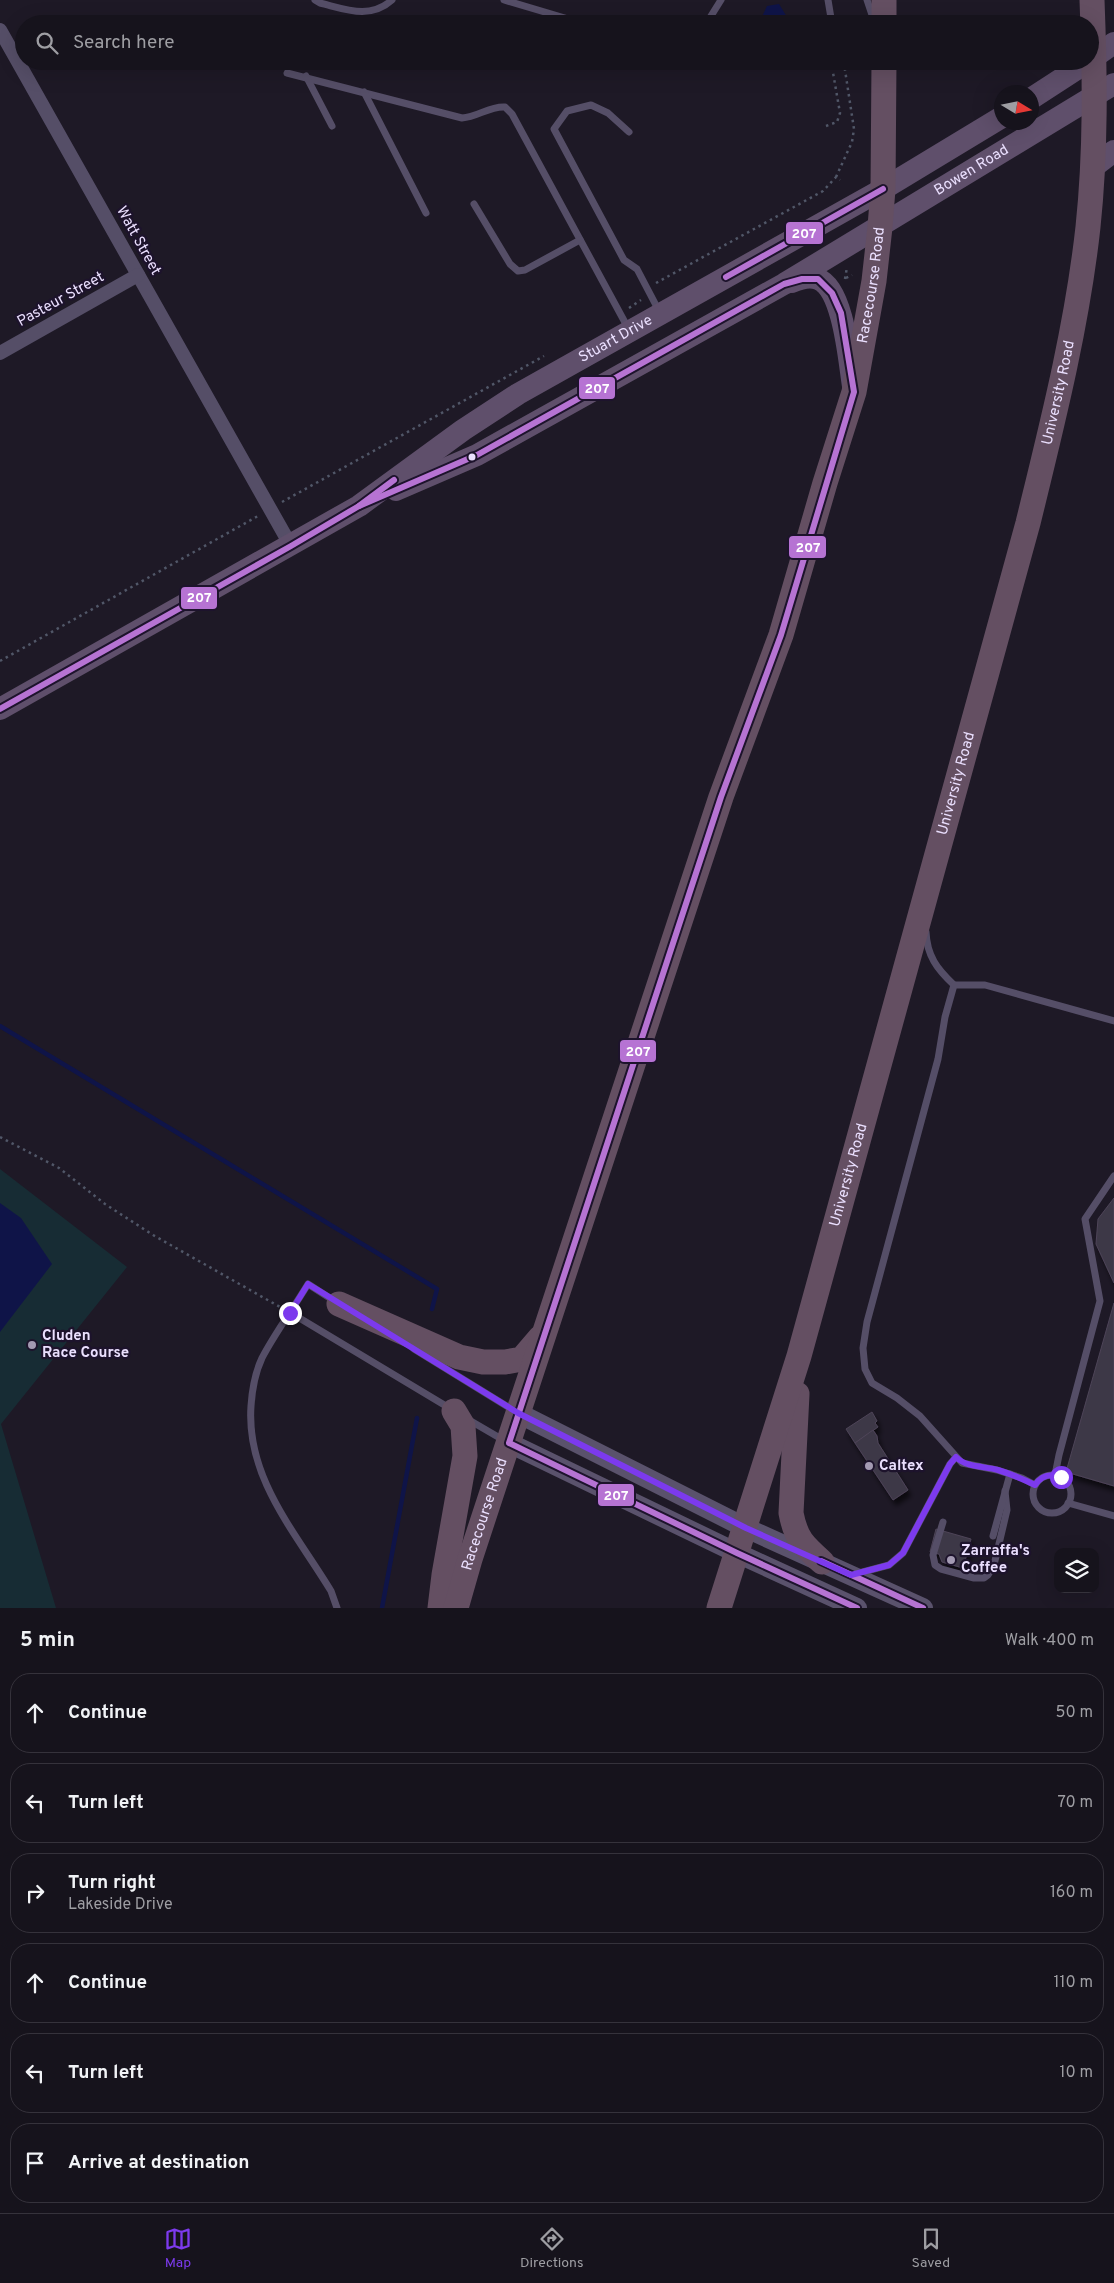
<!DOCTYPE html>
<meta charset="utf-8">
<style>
:root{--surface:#16131c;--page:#232029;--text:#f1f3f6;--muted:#9e9ea3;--line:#35323b;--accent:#7c3aed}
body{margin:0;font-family:Overpass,sans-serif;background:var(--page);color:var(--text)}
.controls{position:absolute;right:15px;bottom:15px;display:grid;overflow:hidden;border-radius:10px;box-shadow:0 5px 20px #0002}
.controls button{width:45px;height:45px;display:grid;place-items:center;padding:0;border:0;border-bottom:1px solid var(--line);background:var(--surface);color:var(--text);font:25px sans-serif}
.compass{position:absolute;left:994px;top:85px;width:45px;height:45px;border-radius:50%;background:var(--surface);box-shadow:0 5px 20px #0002;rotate:100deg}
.stop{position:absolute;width:15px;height:15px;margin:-11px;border:4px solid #7c3aed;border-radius:50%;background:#fff}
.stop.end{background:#7c3aed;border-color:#fff;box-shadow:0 1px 5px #0008}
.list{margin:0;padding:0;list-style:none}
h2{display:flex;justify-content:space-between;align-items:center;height:65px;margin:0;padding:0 20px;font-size:21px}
h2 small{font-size:16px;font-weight:400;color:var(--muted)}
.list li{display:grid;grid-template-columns:32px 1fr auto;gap:15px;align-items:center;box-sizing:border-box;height:80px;margin:0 10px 10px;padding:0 10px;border:1px solid var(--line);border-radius:20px}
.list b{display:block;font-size:19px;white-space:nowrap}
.list p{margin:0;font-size:16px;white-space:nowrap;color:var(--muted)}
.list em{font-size:16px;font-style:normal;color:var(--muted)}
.icon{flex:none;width:28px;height:28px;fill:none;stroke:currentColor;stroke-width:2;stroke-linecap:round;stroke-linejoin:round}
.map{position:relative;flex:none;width:1114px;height:1608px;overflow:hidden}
.search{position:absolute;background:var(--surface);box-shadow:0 5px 20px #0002;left:15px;right:15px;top:15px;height:55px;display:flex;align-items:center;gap:12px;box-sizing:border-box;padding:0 18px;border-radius:28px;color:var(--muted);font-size:19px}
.sheet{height:605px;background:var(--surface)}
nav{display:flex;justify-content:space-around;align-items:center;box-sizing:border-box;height:70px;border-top:1px solid var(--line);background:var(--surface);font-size:14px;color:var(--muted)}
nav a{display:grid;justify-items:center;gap:2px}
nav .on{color:var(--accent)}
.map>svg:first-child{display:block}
.green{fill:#172c34}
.water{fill:#0f1448}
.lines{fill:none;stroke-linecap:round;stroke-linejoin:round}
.stream{stroke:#0f1448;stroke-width:4.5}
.building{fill:#3e3847;stroke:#4d4458;filter:url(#shadow)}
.path{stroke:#515768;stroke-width:2.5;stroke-dasharray:2.5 4;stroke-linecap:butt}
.lane{stroke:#554e67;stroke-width:7}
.street{stroke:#554e67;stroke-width:14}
.secondary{stroke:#5a526c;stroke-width:20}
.primary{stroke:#5f4f6b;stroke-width:22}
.highway{stroke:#644f62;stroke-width:25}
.bus-1-casing{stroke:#1d132c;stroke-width:10}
.bus-1{stroke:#b673d3;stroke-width:6}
.route{stroke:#7c3aed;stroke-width:6}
.bus-dot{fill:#eadffe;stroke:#1d132c;stroke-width:2}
.poi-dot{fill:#a39ab2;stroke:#1d132c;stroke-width:2}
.labels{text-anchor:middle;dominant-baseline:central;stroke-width:4.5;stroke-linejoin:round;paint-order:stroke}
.street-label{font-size:15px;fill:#eadffe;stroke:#1d132c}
.poi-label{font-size:15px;font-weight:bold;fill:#eadffe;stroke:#1d132c;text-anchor:start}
.line-badge{stroke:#1d132c;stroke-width:2}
.badge-label{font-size:14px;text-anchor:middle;font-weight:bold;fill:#fff}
</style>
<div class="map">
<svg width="1114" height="1608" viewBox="0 0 1114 1608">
<defs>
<filter id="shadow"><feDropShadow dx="3" dy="5.5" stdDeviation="2.5" flood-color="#0009"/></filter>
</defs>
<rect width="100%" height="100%" fill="#1e1926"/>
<path class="green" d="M 0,1169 L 127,1267 L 1,1424 L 56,1608 L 0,1608 Z"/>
<g class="water">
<path d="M 779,4 L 787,17 L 798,24 L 762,24 L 761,19 L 767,6 Z"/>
<path d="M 0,1203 L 21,1218 L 52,1264 L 0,1332 Z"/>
</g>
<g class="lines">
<g class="stream">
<path d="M 0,1026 L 437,1289 L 432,1309"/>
<path d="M 382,1608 L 417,1418"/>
</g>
</g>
<g class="building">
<path d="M 1114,1198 L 1114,1283 L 1096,1244 L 1098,1219 Z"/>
<path d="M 1114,1303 L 1114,1486 L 1066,1472 Z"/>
<path d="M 872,1412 L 877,1421 L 875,1423 L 878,1427 L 855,1443 L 846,1429 Z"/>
<path d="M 873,1430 L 877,1436 L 878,1443 L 908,1490 L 893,1500 L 855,1443 Z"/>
<path d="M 936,1529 L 971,1539 L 963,1568 L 942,1562 L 939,1554 L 930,1552 Z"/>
</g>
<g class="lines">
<g class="path">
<path d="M 826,126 L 837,122 L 840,113 L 831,61"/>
<path d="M 836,177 L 852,142 L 854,129 L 845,70 L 841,61"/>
<path d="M 846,278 L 852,275"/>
<path d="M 845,279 L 847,267"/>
<path d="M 656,283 L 823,191 L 836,177 L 840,180"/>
<path d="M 629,308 L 641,300"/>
<path d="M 282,502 L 544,356"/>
<path d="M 0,661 L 258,516"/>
<path d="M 0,1137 L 59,1168 L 105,1204 L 153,1235 L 280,1307"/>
</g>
<g class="lane">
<path d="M 315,0 L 320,3 C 345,9 370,20 392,0"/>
<path d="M 504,0 L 585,24"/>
<path d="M 828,0 L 832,24"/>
<path d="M 867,0 L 874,21"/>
<path d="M 706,24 L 721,0"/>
<path d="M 287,73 L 462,118 C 478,117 489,106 505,107 L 512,114 L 628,328"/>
<path d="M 306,76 L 332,126"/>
<path d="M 364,92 L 426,213"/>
<path d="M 629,132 L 608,113 L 591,105 L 567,111 L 554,129 L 624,260 L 637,269 L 659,311"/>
<path d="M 474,204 L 510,264 L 518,271 L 525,270 L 580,240"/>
<path d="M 926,932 C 927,956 937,969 954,985"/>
<path d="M 336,1302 L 308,1284 C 293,1309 275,1333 262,1358 C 255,1373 252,1391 251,1406 C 246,1478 296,1533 331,1591 L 337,1608"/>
<path d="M 291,1313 L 451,1409"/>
<path d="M 414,1349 L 513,1410"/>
<path d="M 469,1420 L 505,1441"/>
<path d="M 1055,1475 L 1059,1455 L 1100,1301 L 1085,1219 L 1114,1176"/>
<circle cx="1052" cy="1494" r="19"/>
<path d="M 1035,1485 L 1022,1478 L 997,1470 L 962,1463 L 920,1416 L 897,1398 L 872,1383 L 865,1369 L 863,1348 L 867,1322 L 938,1059 L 945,1017 L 954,985 L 985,985 L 1114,1021"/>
<path d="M 1068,1503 L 1114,1516"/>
<path d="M 943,1522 L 933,1555 L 935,1565 L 941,1569 L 974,1578 L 984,1578 L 988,1575 L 994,1565 L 1007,1510 L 1005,1491"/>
<path d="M 993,1536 L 1010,1474"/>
<path d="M 859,1573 L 889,1565 L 903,1553 L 950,1464 L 956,1457"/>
</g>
<g class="street">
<path d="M 0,30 L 291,546"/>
<path d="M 0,353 L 138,275"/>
</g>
<g class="secondary">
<path d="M 518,1413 L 746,1528 L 923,1608"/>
<path d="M 509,1443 L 737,1553 L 857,1608"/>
</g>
<g class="primary">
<path d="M 1090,60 L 1114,43"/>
<path d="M 1032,98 L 1089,61"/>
<path d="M 1092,168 L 1114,151"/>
<path d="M 792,282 C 799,279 810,276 818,279 C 844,289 849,362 853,386"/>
<path id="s1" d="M 396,490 L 477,455 L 784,284 L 1114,84"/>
<path id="s2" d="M 0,709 L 359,506 L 463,430 L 518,394 L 883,189 L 1002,117"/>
</g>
<g class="highway">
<path d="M 884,0 L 884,24"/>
<path d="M 339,1304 L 459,1357 L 483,1362 L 505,1362 L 522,1359 L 540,1338"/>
<path d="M 797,1394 L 791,1513 C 796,1539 803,1545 822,1562"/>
<path d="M 440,1608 L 444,1575 L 465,1456 L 463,1426 L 454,1411"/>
<path id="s3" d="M 456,1608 L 470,1559 L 721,797 L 781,635 L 825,483 L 854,392 L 874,281 L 880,227 L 883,189 L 884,61"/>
<path id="s4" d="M 719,1608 L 799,1356 L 1028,523 C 1052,425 1077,327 1088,227 C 1096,151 1095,76 1092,0"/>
</g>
<defs>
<g id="bus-1">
<path d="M 726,277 L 883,189"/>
<path d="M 359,506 L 477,455 L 784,284 L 802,279 L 818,279 L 832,293 L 841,313 L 854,392 L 781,635 L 721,797 L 509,1443 L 737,1553 L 857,1608"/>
<path d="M 0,709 L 291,546 L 359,506 L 394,480"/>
<path d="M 821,1561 L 923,1608"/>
</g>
</defs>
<use href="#bus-1" class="bus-1-casing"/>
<use href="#bus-1" class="bus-1"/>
</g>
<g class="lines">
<path class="route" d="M 290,1313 L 308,1284 L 518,1413 L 746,1528 L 851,1575 L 889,1565 L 903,1553 L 950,1464 L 956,1457 C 967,1468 984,1466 998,1470 C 1011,1474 1023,1479 1035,1485 C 1041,1476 1050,1473 1061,1477"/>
</g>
<circle class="bus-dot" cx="472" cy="457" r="4.5"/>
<g class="poi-dot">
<circle cx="32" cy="1345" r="5"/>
<circle cx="869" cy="1466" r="5"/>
<circle cx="951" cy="1560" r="5"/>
</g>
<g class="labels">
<g class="street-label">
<text stroke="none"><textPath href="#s1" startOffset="659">Bowen Road</textPath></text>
<text transform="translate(138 241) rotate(61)">Watt Street</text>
<text stroke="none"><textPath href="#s3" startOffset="1388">Racecourse Road</textPath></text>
<text transform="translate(61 300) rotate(-29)">Pasteur Street</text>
<text stroke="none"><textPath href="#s2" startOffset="719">Stuart Drive</textPath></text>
<text stroke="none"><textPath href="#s4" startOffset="1262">University Road</textPath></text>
<text stroke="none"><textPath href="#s4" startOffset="858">University Road</textPath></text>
<text stroke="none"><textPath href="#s4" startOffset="452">University Road</textPath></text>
<text stroke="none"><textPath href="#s3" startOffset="98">Racecourse Road</textPath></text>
</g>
<g class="poi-label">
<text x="42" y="1336">Cluden<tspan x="42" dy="17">Race Course</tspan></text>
<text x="879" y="1466">Caltex</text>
<text x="961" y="1551">Zarraffa's<tspan x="961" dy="17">Coffee</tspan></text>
</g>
</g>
<g class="line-badge">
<rect x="785" y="221" width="39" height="24" rx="5" fill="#b673d3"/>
<rect x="578" y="376" width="38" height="24" rx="5" fill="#b673d3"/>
<rect x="788" y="535" width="39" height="24" rx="5" fill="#b673d3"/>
<rect x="180" y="586" width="38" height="24" rx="5" fill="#b673d3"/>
<rect x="619" y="1039" width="38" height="24" rx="5" fill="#b673d3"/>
<rect x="597" y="1483" width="38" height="24" rx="5" fill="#b673d3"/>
</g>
<g class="badge-label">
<text x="804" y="238">207</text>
<text x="597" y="393">207</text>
<text x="808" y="552">207</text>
<text x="199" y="602">207</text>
<text x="638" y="1056">207</text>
<text x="616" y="1500">207</text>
</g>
</svg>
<div class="controls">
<button><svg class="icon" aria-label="layers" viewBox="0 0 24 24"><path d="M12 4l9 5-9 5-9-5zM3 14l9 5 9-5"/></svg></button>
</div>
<svg class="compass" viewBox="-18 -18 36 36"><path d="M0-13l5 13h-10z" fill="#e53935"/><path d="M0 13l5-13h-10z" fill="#9e9ea3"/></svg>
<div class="stop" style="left:1061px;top:1477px"></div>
<div class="stop end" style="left:290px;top:1313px"></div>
<div class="search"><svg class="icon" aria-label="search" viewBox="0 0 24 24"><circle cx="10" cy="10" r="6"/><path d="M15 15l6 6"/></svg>Search here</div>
</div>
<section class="sheet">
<h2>5 min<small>Walk · 400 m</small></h2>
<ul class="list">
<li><svg class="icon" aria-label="ahead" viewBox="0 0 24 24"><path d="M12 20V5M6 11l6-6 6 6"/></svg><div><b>Continue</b></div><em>50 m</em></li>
<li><svg class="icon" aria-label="left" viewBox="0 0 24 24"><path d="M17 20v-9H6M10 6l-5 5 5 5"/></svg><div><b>Turn left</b></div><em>70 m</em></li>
<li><svg class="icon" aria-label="right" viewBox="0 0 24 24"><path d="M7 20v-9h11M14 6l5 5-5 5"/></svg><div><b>Turn right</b><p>Lakeside Drive</p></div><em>160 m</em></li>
<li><svg class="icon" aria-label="ahead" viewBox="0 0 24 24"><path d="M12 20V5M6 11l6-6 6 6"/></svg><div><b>Continue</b></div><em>110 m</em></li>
<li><svg class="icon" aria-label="left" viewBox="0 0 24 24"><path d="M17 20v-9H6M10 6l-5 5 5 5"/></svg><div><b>Turn left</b></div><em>10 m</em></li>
<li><svg class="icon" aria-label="arrive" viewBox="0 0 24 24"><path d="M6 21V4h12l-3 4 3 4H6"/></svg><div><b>Arrive at destination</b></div></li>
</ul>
</section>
<nav>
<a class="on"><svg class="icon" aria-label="map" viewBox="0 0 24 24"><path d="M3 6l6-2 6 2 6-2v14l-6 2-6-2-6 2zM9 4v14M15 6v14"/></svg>Map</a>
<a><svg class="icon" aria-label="directions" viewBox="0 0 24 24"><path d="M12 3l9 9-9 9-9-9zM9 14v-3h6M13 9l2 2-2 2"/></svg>Directions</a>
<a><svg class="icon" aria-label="saved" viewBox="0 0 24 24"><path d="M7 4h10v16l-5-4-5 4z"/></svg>Saved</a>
</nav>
